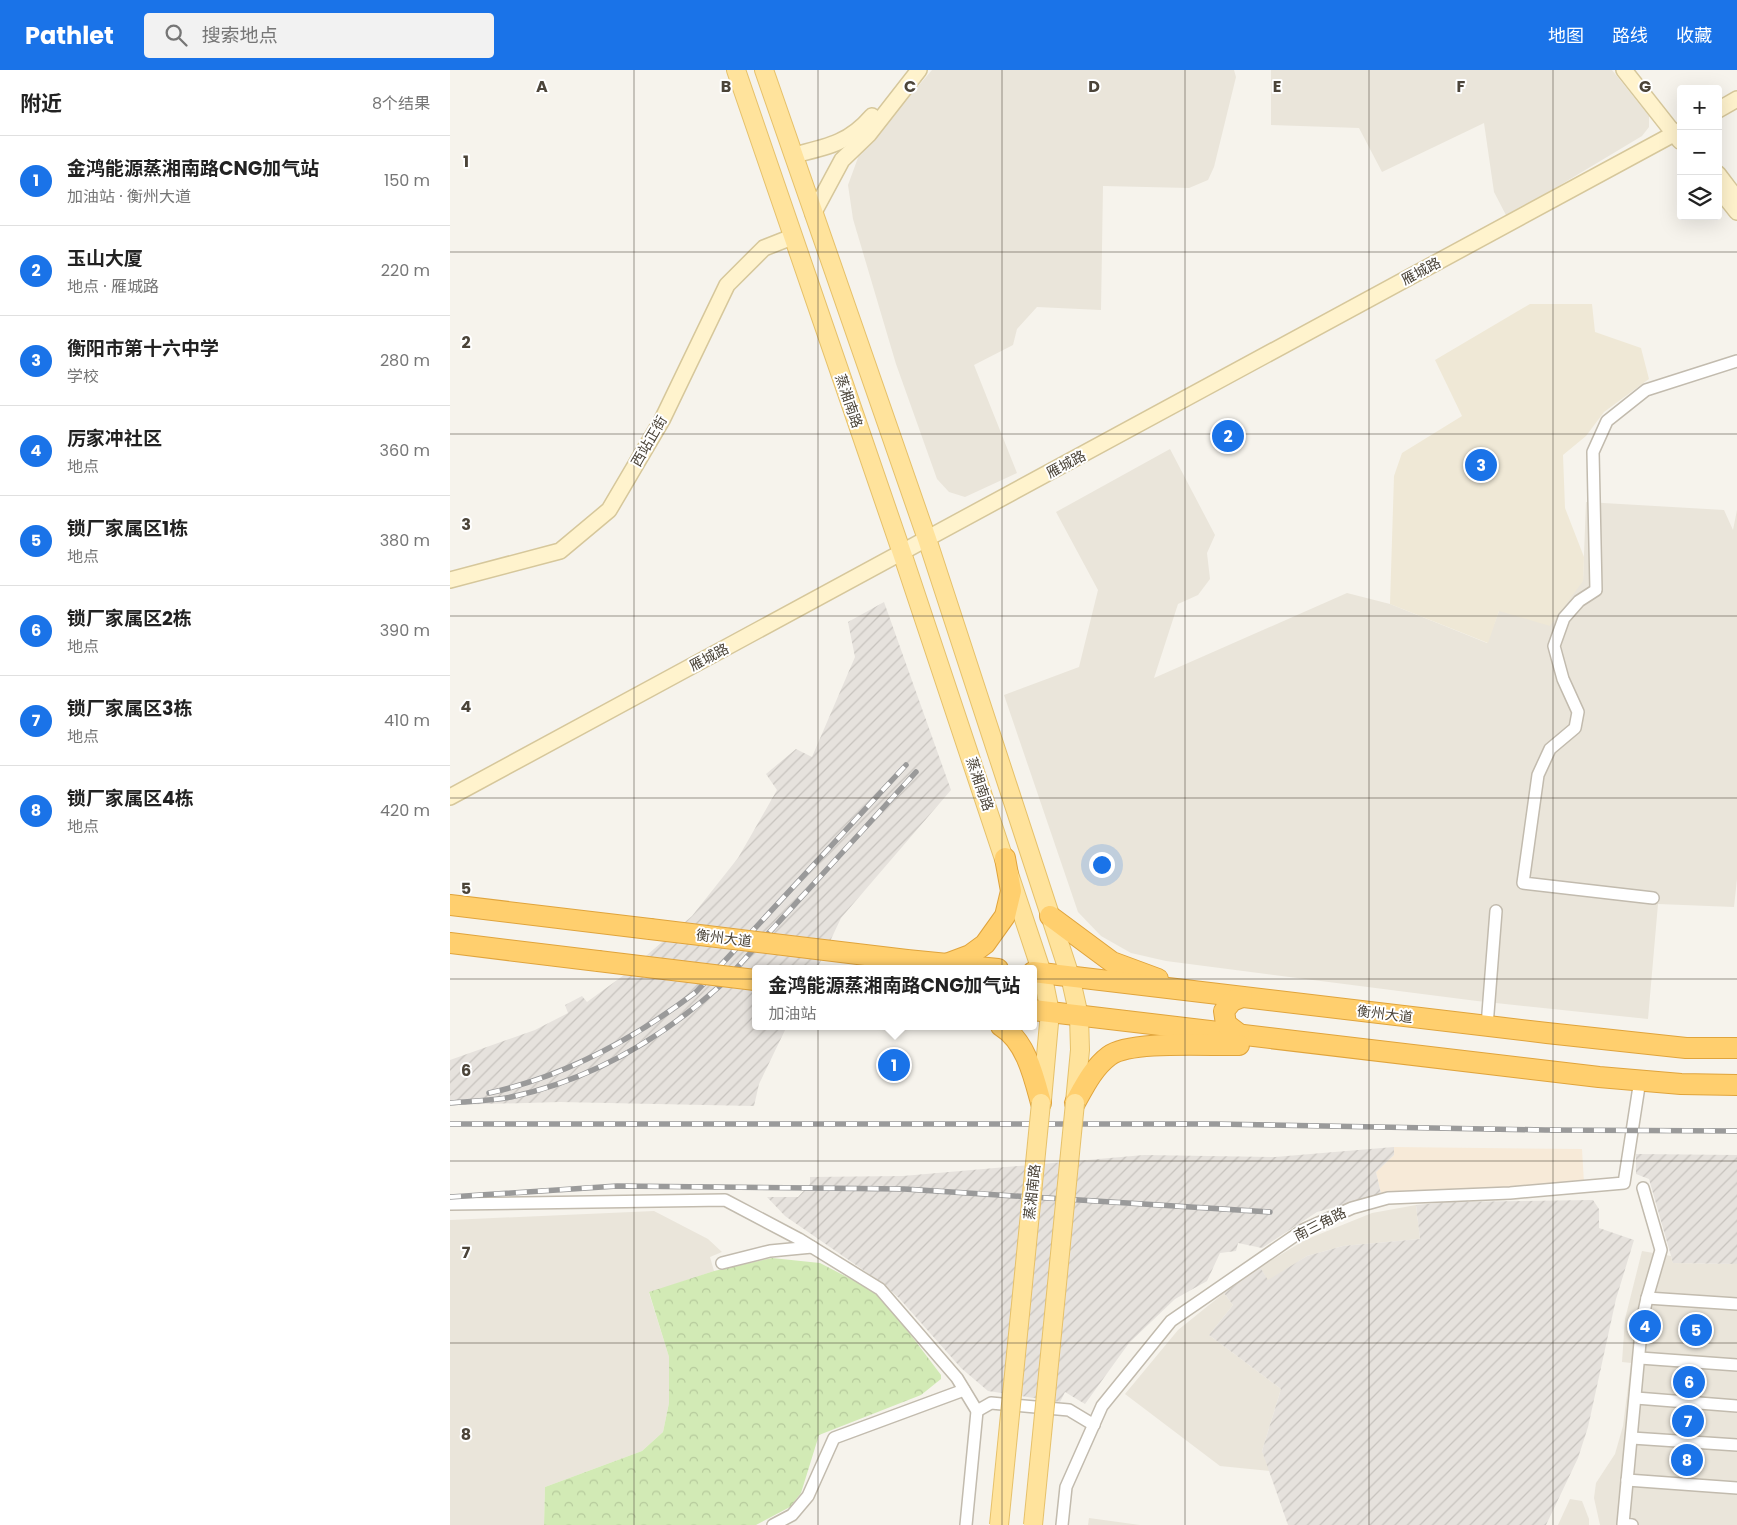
<!DOCTYPE html>
<html lang="zh">
<meta charset="utf-8">
<style>
:root{--surface:#fff;--page:#f2f2f2;--text:#222;--muted:#767676;--line:#e0e0e0;--accent:#1a73e8}
body{margin:0;font-family:Poppins,"Noto Sans SC",sans-serif;background:var(--page);color:var(--text)}
.controls{position:absolute;right:15px;top:15px;display:grid;overflow:hidden;border-radius:5px;box-shadow:0 5px 20px #0002}
.controls button{width:45px;height:45px;display:grid;place-items:center;padding:0;border:0;border-bottom:1px solid var(--line);background:var(--surface);color:var(--text);font:25px sans-serif}
.you{position:absolute;left:651px;top:794px;width:18px;height:18px;margin:-12px;border:4px solid #fff;border-radius:50%;background:#1a73e8;box-shadow:0 0 0 8px #1a73e833}
.badge{display:grid;place-items:center;width:32px;height:32px;border-radius:50%;background:var(--accent);color:#fff;font-size:16px;font-weight:700}
.pin{position:absolute;translate:-50% -50%;border:2px solid #fff;box-shadow:0 1px 5px #0006}
.popup{position:absolute;left:302px;top:895px;width:285px;height:65px;box-sizing:border-box;display:grid;place-content:center;border-radius:5px;background:var(--surface);filter:drop-shadow(0 1px 4px #0005);font-size:16px;white-space:nowrap;color:var(--muted)}
.popup b{font-size:19px;color:var(--text)}
.popup::after{content:'';position:absolute;left:50%;top:100%;margin-left:-10px;border:10px solid transparent;border-top-color:var(--surface)}
.list{margin:0;padding:0;list-style:none}
h2{display:flex;justify-content:space-between;align-items:center;height:65px;margin:0;padding:0 20px;font-size:21px}
h2 small{font-size:16px;font-weight:400;color:var(--muted)}
.list li{display:grid;grid-template-columns:32px 1fr auto;gap:15px;align-items:center;box-sizing:border-box;height:90px;padding:0 20px;border-top:1px solid var(--line)}
.list b{display:block;font-size:19px;white-space:nowrap}
.list p{margin:0;font-size:16px;white-space:nowrap;color:var(--muted)}
.list em{font-size:16px;font-style:normal;color:var(--muted)}
.icon{flex:none;width:28px;height:28px;fill:none;stroke:currentColor;stroke-width:2;stroke-linecap:round;stroke-linejoin:round}
.map{position:relative;flex:none;width:1287px;height:1455px;overflow:hidden}
header{display:flex;align-items:center;gap:30px;box-sizing:border-box;height:70px;padding:0 25px;background:var(--accent);color:#fff}
header strong{font-size:24px}
nav{display:flex;gap:28px;margin-inline-start:auto;font-size:18px}
.search{width:350px;height:45px;background:var(--page);display:flex;align-items:center;gap:12px;box-sizing:border-box;padding:0 18px;border-radius:5px;color:var(--muted);font-size:19px}
main{display:flex}
aside{flex:1;background:var(--surface)}
.map>svg:first-child{display:block}
.residential{fill:#eae5da}
.commercial{fill:#f7ead8}
.industrial{fill:url(#industrial-furrows)}
.education{fill:#efe8d6}
.forest{fill:url(#forest-crowns)}
.lines{fill:none;stroke-linecap:round;stroke-linejoin:round}
.street-casing{stroke:#c2bbae;stroke-width:14}
.secondary-casing{stroke:#d6c79b;stroke-width:18}
.primary-casing{stroke:#e6c16a;stroke-width:20}
.highway-casing{stroke:#e0a43c;stroke-width:22}
.street{stroke:#fff;stroke-width:11}
.secondary{stroke:#fff3cd;stroke-width:15}
.primary{stroke:#ffe39c;stroke-width:18}
.highway{stroke:#ffcf6e;stroke-width:20}
.rail-casing{stroke:#9a9a9a;stroke-width:5.5}
.rail{stroke:#fff;stroke-width:4;stroke-dasharray:11;stroke-linecap:butt}
.primary-bridge-casing{stroke:#e6c16a;stroke-width:20;stroke-linecap:butt}
.highway-bridge-casing{stroke:#e0a43c;stroke-width:22;stroke-linecap:butt}
.primary-bridge{stroke:#ffe39c;stroke-width:18}
.highway-bridge{stroke:#ffcf6e;stroke-width:20}
.grid{fill:none;stroke:#4b4439;stroke-width:1;stroke-opacity:0.55}
.labels{text-anchor:middle;dominant-baseline:central;stroke-width:4;stroke-linejoin:round;paint-order:stroke}
.street-label{font-size:14px;fill:#4b4439;stroke:#fff}
.grid-label{font-size:16px;text-anchor:middle;font-weight:bold;fill:#4b4439;stroke:#fff;stroke-width:4;stroke-linejoin:round;paint-order:stroke}
</style>
<header>
<strong>Pathlet</strong>
<div class="search"><svg class="icon" aria-label="search" viewBox="0 0 24 24"><circle cx="10" cy="10" r="6"/><path d="M15 15l6 6"/></svg>搜索地点</div>
<nav><a>地图</a><a>路线</a><a>收藏</a></nav>
</header>
<main>
<aside>
<h2>附近<small>8个结果</small></h2>
<ul class="list">
<li><span class="badge">1</span><div><b>金鸿能源蒸湘南路CNG加气站</b><p>加油站 · 衡州大道</p></div><em>150 m</em></li>
<li><span class="badge">2</span><div><b>玉山大厦</b><p>地点 · 雁城路</p></div><em>220 m</em></li>
<li><span class="badge">3</span><div><b>衡阳市第十六中学</b><p>学校</p></div><em>280 m</em></li>
<li><span class="badge">4</span><div><b>厉家冲社区</b><p>地点</p></div><em>360 m</em></li>
<li><span class="badge">5</span><div><b>锁厂家属区1栋</b><p>地点</p></div><em>380 m</em></li>
<li><span class="badge">6</span><div><b>锁厂家属区2栋</b><p>地点</p></div><em>390 m</em></li>
<li><span class="badge">7</span><div><b>锁厂家属区3栋</b><p>地点</p></div><em>410 m</em></li>
<li><span class="badge">8</span><div><b>锁厂家属区4栋</b><p>地点</p></div><em>420 m</em></li>
</ul>
</aside>
<div class="map">
<svg width="1287" height="1455" viewBox="0 0 1287 1455">
<defs>
<pattern id="industrial-furrows" width="10" height="10" patternUnits="userSpaceOnUse" patternTransform="scale(1.25)"><rect width="10" height="10" fill="#e6e2dd"/><path d="M-1 1l2-2M0 10L10 0M9 11l2-2" fill="none" stroke="#c7c3be"/></pattern>
<pattern id="forest-crowns" width="20" height="18" patternUnits="userSpaceOnUse" patternTransform="scale(1.25)"><rect width="20" height="18" fill="#d2eab5"/><path d="M2 6a3 3 0 1 1 6 0M12 15a3 3 0 1 1 6 0" fill="none" stroke="#b6ca9c"/></pattern>
</defs>
<rect width="100%" height="100%" fill="#f6f3ec"/>
<g class="residential">
<path d="M 482,0 L 784,0 L 786,7 L 764,97 L 758,110 L 739,118 L 653,116 L 651,240 L 587,237 L 567,259 L 563,275 L 524,295 L 567,403 L 515,427 L 499,422 L 487,409 L 446,294 L 403,149 L 398,115 L 409,85 Z"/>
<path d="M 821,0 L 1162,0 L 1199,46 L 1199,57 L 1192,66 L 1057,147 L 1044,122 L 1034,53 L 932,102 L 909,58 L 821,55 Z"/>
<path d="M 720,379 L 765,465 L 757,483 L 760,509 L 748,525 L 728,534 L 704,608 L 897,523 L 940,534 L 1037,573 L 1049,541 L 1133,511 L 1136,432 L 1274,440 L 1283,460 L 1287,440 L 1287,809 L 1284,837 L 1208,834 L 1198,949 L 1027,931 L 716,891 L 681,883 L 651,866 L 628,842 L 554,625 L 629,597 L 648,520 L 606,442 Z"/>
<path d="M 966,1135 L 970,1169 L 893,1176 L 857,1186 L 818,1211 L 810,1197 L 855,1170 L 922,1143 Z"/>
<path d="M 204,1141 L 258,1169 L 272,1182 L 260,1187 L 264,1201 L 199,1223 L 219,1287 L 219,1333 L 213,1362 L 192,1381 L 95,1417 L 94,1455 L 0,1455 L 0,1150 Z"/>
<path d="M 1192,1181 L 1221,1186 L 1223,1193 L 1287,1194 L 1287,1455 L 1150,1455 L 1144,1428 L 1146,1413 L 1165,1384 L 1173,1356 L 1181,1293 L 1172,1292 L 1175,1249 Z"/>
<path d="M 774,1223 L 783,1235 L 759,1265 L 831,1319 L 812,1381 L 820,1401 L 770,1396 L 675,1324 L 728,1260 Z"/>
<path d="M 1120,1429 L 1132,1431 L 1139,1449 L 1139,1455 L 1108,1455 Z"/>
<path d="M 639,1448 L 690,1455 L 638,1455 Z"/>
</g>
<path class="commercial" d="M 943,1077 L 1132,1079 L 1134,1113 L 1051,1119 L 951,1121 L 931,1124 L 926,1102 L 944,1085 Z"/>
<g class="industrial">
<path d="M 434,532 L 501,720 L 391,848 L 367,899 L 305,899 L 305,956 L 337,956 L 309,1014 L 304,1036 L 110,1032 L 0,1035 L 0,990 L 85,960 L 118,943 L 115,935 L 132,926 L 137,932 L 174,905 L 242,846 L 288,788 L 327,720 L 316,704 L 346,679 L 362,687 L 405,587 L 398,552 Z"/>
<path d="M 944,1077 L 944,1085 L 926,1102 L 931,1124 L 867,1142 L 812,1178 L 788,1173 L 786,1181 L 770,1183 L 757,1211 L 725,1229 L 679,1273 L 635,1334 L 615,1322 L 610,1332 L 538,1321 L 511,1298 L 449,1228 L 432,1213 L 335,1146 L 317,1127 L 348,1127 L 360,1114 L 360,1107 L 453,1106 L 694,1085 L 825,1087 Z"/>
<path d="M 1186,1084 L 1287,1085 L 1287,1194 L 1223,1193 L 1199,1109 L 1186,1104 Z"/>
<path d="M 1143,1130 L 1149,1139 L 1149,1158 L 1184,1170 L 1166,1229 L 1138,1357 L 1128,1388 L 1096,1455 L 838,1455 L 812,1381 L 831,1319 L 759,1265 L 783,1235 L 774,1223 L 810,1197 L 818,1210 L 857,1186 L 893,1176 L 970,1169 L 966,1135 L 996,1132 Z"/>
</g>
<path class="education" d="M 1080,234 L 1142,234 L 1145,262 L 1191,278 L 1199,309 L 1154,342 L 1136,366 L 1113,385 L 1115,438 L 1134,487 L 1133,511 L 1100,556 L 1049,541 L 1038,573 L 940,534 L 944,406 L 952,383 L 1012,346 L 985,290 Z"/>
<path class="forest" d="M 322,1188 L 370,1193 L 422,1220 L 451,1252 L 491,1305 L 491,1309 L 471,1325 L 369,1365 L 351,1423 L 340,1437 L 306,1455 L 94,1455 L 95,1417 L 192,1381 L 213,1362 L 219,1333 L 219,1287 L 199,1222 L 264,1201 Z"/>
<g class="lines">
<defs>
<g id="street">
<path d="M 1203,828 L 1073,813 L 1088,705 L 1100,679 L 1125,658 L 1128,642 L 1113,609 L 1104,576 L 1114,548 L 1129,531 L 1146,520 L 1143,382 L 1157,351 L 1196,320 L 1287,291"/>
<path d="M 1037,956 L 1046,841"/>
<path d="M 0,1134 L 275,1130 L 349,1169 L 430,1219 L 507,1308 L 527,1341 L 516,1455"/>
<path d="M 272,1193 L 320,1181 L 362,1177"/>
<path d="M 1197,1228 L 1287,1234"/>
<path d="M 1190,1288 L 1287,1295"/>
<path d="M 1186,1328 L 1287,1336"/>
<path d="M 527,1341 L 541,1333 L 619,1340 L 644,1355"/>
<path d="M 1182,1368 L 1287,1375"/>
<path d="M 1177,1410 L 1287,1418"/>
<path d="M 323,1455 L 342,1445 L 358,1426 L 384,1368 L 514,1320"/>
<path d="M 612,1455 L 616,1417 L 652,1336 L 721,1251 L 853,1160 L 902,1138 L 938,1128 L 1060,1123 L 1174,1113 L 1190,1010"/>
<path d="M 1182,1455 L 1173,1454 L 1192,1251 L 1197,1228 L 1211,1180 L 1193,1118"/>
</g>
<g id="secondary">
<path d="M 1174,0 L 1230,71"/>
<path d="M 1268,40 L 1287,29"/>
<path d="M 344,85 C 377,77 399,73 422,46"/>
<path d="M 1268,104 L 1287,129"/>
<path d="M 1272,123 L 1287,142"/>
<path d="M 363,144 L 392,90 L 419,64 L 469,0"/>
<path d="M 0,510 L 110,481 L 159,440 L 212,350 L 277,215 L 314,178 L 342,167"/>
<path d="M 0,727 L 1231,60"/>
</g>
<g id="primary">
<path d="M 286,0 L 454,489 L 592,903 L 600,942 L 592,1030"/>
<path d="M 314,0 L 477,469 L 620,906 L 629,946 L 630,980 L 625,1032"/>
</g>
<g id="highway">
<path d="M 0,835 L 200,859"/>
<path d="M 600,846 L 662,892 L 708,909"/>
<path d="M 0,873 L 148,891"/>
<path d="M 457,890 L 548,899"/>
<path d="M 496,894 L 520,885 L 535,874 L 555,846 L 561,821 L 555,788"/>
<path d="M 583,902 L 1097,963 L 1236,978 L 1287,978"/>
<path d="M 583,940 L 1149,1007 L 1231,1014 L 1287,1015"/>
<path d="M 551,956 C 576,971 584,1007 591,1033"/>
<path d="M 789,964 L 776,954 L 774,941 L 782,931 L 792,927"/>
<path d="M 625,1033 C 634,1017 643,998 659,986 C 680,970 760,976 789,975"/>
</g>
</defs>
<use href="#street" class="street-casing"/>
<use href="#secondary" class="secondary-casing"/>
<use href="#primary" class="primary-casing"/>
<use href="#highway" class="highway-casing"/>
<use href="#street" class="street"/>
<use href="#secondary" class="secondary"/>
<use href="#primary" class="primary"/>
<use href="#highway" class="highway"/>
<defs>
<g id="rail">
<path d="M 39,1023 C 116,1006 184,969 246,922 L 456,695"/>
<path d="M 0,1033 C 20,1031 41,1031 61,1027 C 140,1010 211,969 271,915 L 466,702"/>
<path d="M 0,1054 L 766,1054 L 1095,1060 L 1287,1061"/>
<path d="M 0,1127 L 167,1116 L 454,1119 L 820,1142"/>
</g>
</defs>
<use href="#rail" class="rail-casing"/>
<use href="#rail" class="rail"/>
<defs>
<g id="primary-bridge">
<path d="M 549,1455 L 591,1033"/>
<path d="M 583,1455 L 625,1033"/>
</g>
<g id="highway-bridge">
<path d="M 200,859 L 457,890"/>
<path d="M 148,891 L 305,910"/>
</g>
</defs>
<use href="#primary-bridge" class="primary-bridge-casing"/>
<use href="#highway-bridge" class="highway-bridge-casing"/>
<use href="#primary-bridge" class="primary-bridge"/>
<use href="#highway-bridge" class="highway-bridge"/>
</g>
<path class="grid" d="M 184,0 L 184,1455M 368,0 L 368,1455M 552,0 L 552,1455M 735,0 L 735,1455M 919,0 L 919,1455M 1103,0 L 1103,1455M 0,182 L 1287,182M 0,364 L 1287,364M 0,546 L 1287,546M 0,728 L 1287,728M 0,909 L 1287,909M 0,1091 L 1287,1091M 0,1273 L 1287,1273"/>
<g class="labels">
<g class="street-label">
<text transform="translate(971 201) rotate(-28)">雁城路</text>
<text transform="translate(399 331) rotate(71)">蒸湘南路</text>
<text transform="translate(199 371) rotate(-60)">西站正街</text>
<text transform="translate(616 394) rotate(-28)">雁城路</text>
<text transform="translate(259 587) rotate(-28)">雁城路</text>
<text transform="translate(530 714) rotate(71)">蒸湘南路</text>
<text transform="translate(274 868) rotate(7)">衡州大道</text>
<text transform="translate(935 944) rotate(7)">衡州大道</text>
<text transform="translate(582 1122) rotate(-84)">蒸湘南路</text>
<text transform="translate(870 1154) rotate(-27)">南三角路</text>
</g>
</g>
<g class="grid-label">
<text x="92" y="22">A</text>
<text x="276" y="22">B</text>
<text x="460" y="22">C</text>
<text x="644" y="22">D</text>
<text x="827" y="22">E</text>
<text x="1011" y="22">F</text>
<text x="1195" y="22">G</text>
<text x="16" y="97">1</text>
<text x="16" y="278">2</text>
<text x="16" y="460">3</text>
<text x="16" y="642">4</text>
<text x="16" y="824">5</text>
<text x="16" y="1006">6</text>
<text x="16" y="1188">7</text>
<text x="16" y="1370">8</text>
</g>
</svg>
<div class="controls">
<button>+</button>
<button>−</button>
<button><svg class="icon" aria-label="layers" viewBox="0 0 24 24"><path d="M12 4l9 5-9 5-9-5zM3 14l9 5 9-5"/></svg></button>
</div>
<div class="you"></div>
<div class="pin badge" style="left:444px;top:995px">1</div>
<div class="popup"><b>金鸿能源蒸湘南路CNG加气站</b>加油站</div>
<div class="pin badge" style="left:778px;top:366px">2</div>
<div class="pin badge" style="left:1031px;top:395px">3</div>
<div class="pin badge" style="left:1195px;top:1256px">4</div>
<div class="pin badge" style="left:1246px;top:1260px">5</div>
<div class="pin badge" style="left:1239px;top:1312px">6</div>
<div class="pin badge" style="left:1238px;top:1351px">7</div>
<div class="pin badge" style="left:1237px;top:1390px">8</div>
</div>
</main>
